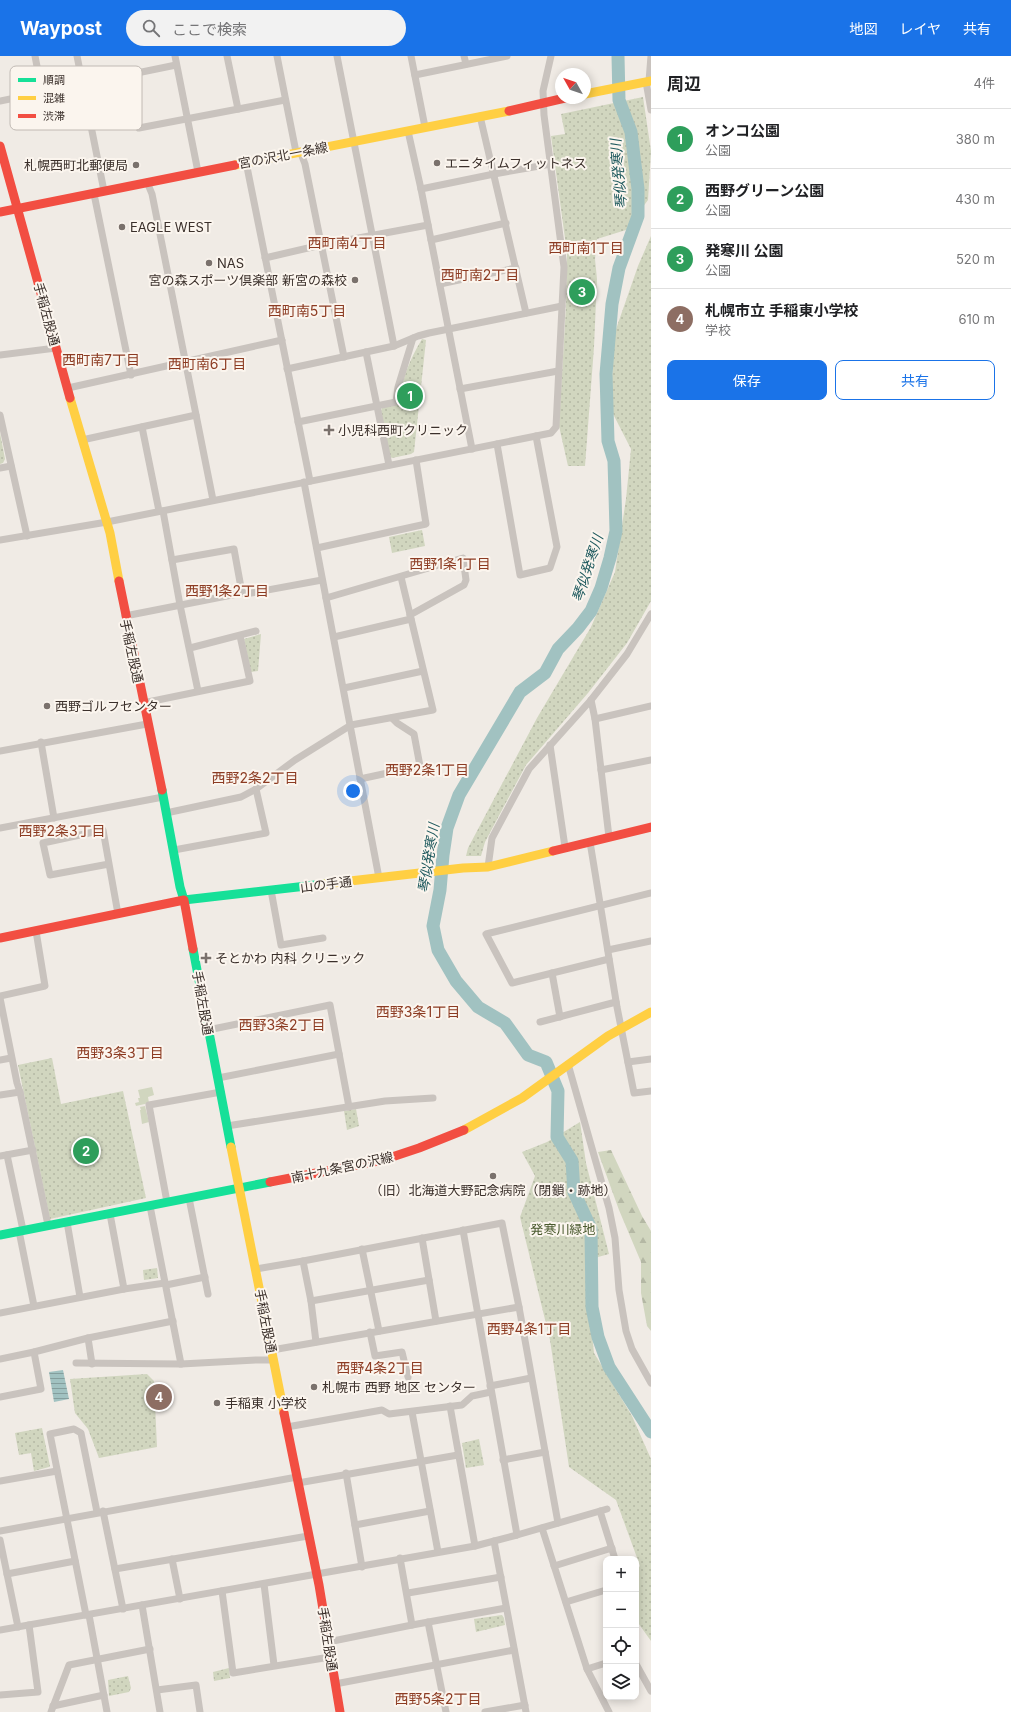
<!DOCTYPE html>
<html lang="ja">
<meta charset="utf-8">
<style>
:root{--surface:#fff;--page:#f2f2f2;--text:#202124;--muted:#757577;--line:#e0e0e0;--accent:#1a73e8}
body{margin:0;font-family:Inter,"Noto Sans JP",sans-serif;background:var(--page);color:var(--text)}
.controls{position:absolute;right:12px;bottom:12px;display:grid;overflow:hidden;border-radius:8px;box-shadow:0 2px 10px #0003}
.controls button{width:36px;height:36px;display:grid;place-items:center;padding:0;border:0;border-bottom:1px solid var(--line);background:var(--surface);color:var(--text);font:20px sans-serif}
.compass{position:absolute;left:555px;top:12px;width:36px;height:36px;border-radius:50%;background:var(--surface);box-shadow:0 2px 10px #0003;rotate:310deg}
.you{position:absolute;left:353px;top:735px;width:14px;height:14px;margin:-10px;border:3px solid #fff;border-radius:50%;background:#1a73e8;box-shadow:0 0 0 6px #1a73e833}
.badge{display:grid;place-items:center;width:26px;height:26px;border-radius:50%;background:var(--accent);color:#fff;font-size:13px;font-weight:700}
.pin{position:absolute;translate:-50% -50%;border:2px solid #fff;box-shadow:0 1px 4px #0006}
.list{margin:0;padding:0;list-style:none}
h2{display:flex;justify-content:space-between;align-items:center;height:52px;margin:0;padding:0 16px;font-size:17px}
h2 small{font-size:13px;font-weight:400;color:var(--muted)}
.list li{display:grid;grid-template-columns:26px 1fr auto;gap:12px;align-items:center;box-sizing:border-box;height:60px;padding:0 16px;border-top:1px solid var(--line)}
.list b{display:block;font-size:15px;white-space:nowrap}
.list p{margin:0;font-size:13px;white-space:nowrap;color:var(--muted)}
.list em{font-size:13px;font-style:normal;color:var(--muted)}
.actions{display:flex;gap:8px;padding:12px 16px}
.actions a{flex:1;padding:9px 0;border:1px solid var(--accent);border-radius:8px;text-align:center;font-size:14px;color:var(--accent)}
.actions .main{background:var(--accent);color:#fff}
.icon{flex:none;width:22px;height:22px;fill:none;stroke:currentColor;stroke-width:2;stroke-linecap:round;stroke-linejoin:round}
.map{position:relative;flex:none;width:651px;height:1656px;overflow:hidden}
header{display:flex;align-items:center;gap:24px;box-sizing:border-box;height:56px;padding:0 20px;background:var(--accent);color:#fff}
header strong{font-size:19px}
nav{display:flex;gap:22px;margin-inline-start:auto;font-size:14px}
.search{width:280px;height:36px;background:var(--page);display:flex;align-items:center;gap:10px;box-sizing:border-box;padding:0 14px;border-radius:22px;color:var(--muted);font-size:15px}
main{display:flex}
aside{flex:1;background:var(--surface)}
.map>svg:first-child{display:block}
.forest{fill:url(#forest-firs)}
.park{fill:url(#park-dots)}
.garden{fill:#d1d6bf}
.water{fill:url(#water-rules)}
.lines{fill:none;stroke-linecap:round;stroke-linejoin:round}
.river{stroke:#a1c2c1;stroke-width:13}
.street{stroke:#c9c3be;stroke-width:7}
.fast{stroke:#16e098;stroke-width:9}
.slow{stroke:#ffcf43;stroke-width:9}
.jam{stroke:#f24e42;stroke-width:9}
.poi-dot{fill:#7a716c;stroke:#fbf5ee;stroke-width:1.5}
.labels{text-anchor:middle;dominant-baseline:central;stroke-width:4;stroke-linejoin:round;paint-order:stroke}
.street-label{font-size:13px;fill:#3b302b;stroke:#fbf5ee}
.poi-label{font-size:13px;fill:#3b302b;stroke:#fbf5ee;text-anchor:start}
.park-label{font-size:13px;fill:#4a5a2e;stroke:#fbf5ee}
.water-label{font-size:14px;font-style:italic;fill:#1f5a5e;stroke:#fbf5ee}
.neighbourhood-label{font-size:14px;fill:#8c3b22;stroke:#fbf5ee}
.key{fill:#fbf5ee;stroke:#c1bab4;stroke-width:1}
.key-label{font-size:11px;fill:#3b302b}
</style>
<header>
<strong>Waypost</strong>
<div class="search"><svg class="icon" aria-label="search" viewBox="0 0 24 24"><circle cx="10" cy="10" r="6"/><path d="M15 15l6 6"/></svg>ここで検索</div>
<nav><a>地図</a><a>レイヤ</a><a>共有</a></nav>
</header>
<main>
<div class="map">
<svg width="651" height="1656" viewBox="0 0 651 1656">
<defs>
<pattern id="forest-firs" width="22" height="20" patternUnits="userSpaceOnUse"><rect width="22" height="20" fill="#d1d6bf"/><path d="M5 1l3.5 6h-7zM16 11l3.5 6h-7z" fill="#b4b8a4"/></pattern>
<pattern id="park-dots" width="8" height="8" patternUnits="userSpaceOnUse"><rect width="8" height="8" fill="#d1d6bf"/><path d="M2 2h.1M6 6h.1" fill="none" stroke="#b4b8a4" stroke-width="1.8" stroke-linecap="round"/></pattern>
<pattern id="water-rules" width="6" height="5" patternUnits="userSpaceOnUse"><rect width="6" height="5" fill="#a1c2c1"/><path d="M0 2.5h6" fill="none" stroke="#849e9d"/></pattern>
</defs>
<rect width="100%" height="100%" fill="#f0ebe5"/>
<path class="forest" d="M 611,1094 L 642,1160 L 651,1175 L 651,1275 L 647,1270 L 641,1237 L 641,1206 L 619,1154 L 598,1096 Z"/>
<g class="park">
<path d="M 643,41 L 651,95 L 648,144 L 626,174 L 597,183 L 595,203 L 597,223 L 594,291 L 585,410 L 568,410 L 559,370 L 566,250 L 567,197 L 551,80 L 565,78 L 561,58 Z"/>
<path d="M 651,180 L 651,545 L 627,587 L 588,637 L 526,709 L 485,786 L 481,800 L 466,800 L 468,792 L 537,662 L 591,571 L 615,516 L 626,443 L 631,393 L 610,352 L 615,276 L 638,210 Z"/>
<path d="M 422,283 L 426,284 L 414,396 L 411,398 L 392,402 L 389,400 L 381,355 L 382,352 L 399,348 C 402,322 409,305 422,283 Z"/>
<path d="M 0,377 L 5,403 L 3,407 L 0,408 Z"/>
<path d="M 422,474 L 425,490 L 392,497 L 389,481 Z"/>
<path d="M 261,578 L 258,615 L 251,616 L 244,583 Z"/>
<path d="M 52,1002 L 61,1048 L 123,1035 L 146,1142 L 50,1163 L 18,1009 Z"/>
<path d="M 356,1053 L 359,1070 L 347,1074 L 344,1055 Z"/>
<path d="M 580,1066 L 586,1107 L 609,1198 L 598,1201 L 585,1215 L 594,1297 L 632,1360 L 651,1403 L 651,1585 L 636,1564 L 636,1515 L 640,1510 L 616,1444 L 569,1411 L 550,1284 L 520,1161 L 535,1120 L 522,1096 L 547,1086 Z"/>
<path d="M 157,1212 L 158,1222 L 144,1224 L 143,1214 Z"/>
<path d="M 147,1318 L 154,1325 L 157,1391 L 99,1402 L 88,1373 L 75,1357 L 70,1323 Z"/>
<path d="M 42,1372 L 50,1410 L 49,1411 L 34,1415 L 31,1397 L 19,1399 L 15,1377 Z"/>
<path d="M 479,1383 L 484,1409 L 466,1412 L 462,1387 Z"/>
<path d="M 502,1559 L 504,1562 L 505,1569 L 476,1576 L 474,1563 Z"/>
<path d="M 229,1612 L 230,1622 L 214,1625 L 213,1616 Z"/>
<path d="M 128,1620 L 131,1632 L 129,1636 L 109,1640 L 108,1624 Z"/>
</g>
<g class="garden">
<path d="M 152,1031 L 154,1039 L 148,1041 L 149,1047 L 136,1050 L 135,1047 L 139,1046 L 138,1042 L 140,1042 L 138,1034 Z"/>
<path d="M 145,1050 L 149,1066 L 142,1068 L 140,1054 L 141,1054 L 140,1051 Z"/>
</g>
<path class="water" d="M 63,1314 L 69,1343 L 54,1346 L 49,1316 Z"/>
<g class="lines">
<path class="river" d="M 618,0 L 619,44 L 631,76 L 638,133 L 638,160 L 619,212 L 612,248 L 606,318 L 608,385 L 614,405 L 615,438 L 616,475 L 610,502 L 601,532 L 591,555 L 578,572 L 558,593 L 545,617 L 520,636 L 459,739 L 447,772 L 443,799 L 440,834 L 433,870 L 438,894 L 456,925 L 478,951 L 505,967 L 528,999 L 546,1006 L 558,1035 L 557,1081 L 572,1105 L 574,1136 L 591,1173 L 592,1251 L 598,1281 L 609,1311 L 651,1376"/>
<g class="street">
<path d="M 35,0 L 42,36"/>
<path d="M 77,0 L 104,135"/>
<path d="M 175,0 L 198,116"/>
<path d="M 227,0 L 238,53"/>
<path d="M 277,0 L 296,96"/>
<path d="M 337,0 L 394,290"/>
<path d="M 411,0 L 425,71"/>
<path d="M 464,0 L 466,8"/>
<path d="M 129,19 L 139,72 L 285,44"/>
<path d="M 415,19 L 507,0"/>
<path d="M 649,25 L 651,0"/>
<path d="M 646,26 L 651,54"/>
<path d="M 0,45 L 176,9"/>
<path d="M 480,60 L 526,257"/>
<path d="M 408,75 L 421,133 L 472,393"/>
<path d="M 300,95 L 305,108 L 344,301"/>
<path d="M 246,106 L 310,425"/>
<path d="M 147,126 L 152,138 L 213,444"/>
<path d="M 421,133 L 494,118 L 551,108"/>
<path d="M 94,138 L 131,319"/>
<path d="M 431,184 L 506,167"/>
<path d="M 265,202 L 321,189 L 428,169"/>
<path d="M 440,228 L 516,212"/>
<path d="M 366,296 L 389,409"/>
<path d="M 0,299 L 56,292"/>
<path d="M 287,313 L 394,290 L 418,280 L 429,277 L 562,250"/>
<path d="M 68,332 L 282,284"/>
<path d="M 460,333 L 558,315"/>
<path d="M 0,359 L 27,480"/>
<path d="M 298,366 L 396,346 L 398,331 L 413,282"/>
<path d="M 142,371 L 159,455"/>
<path d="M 82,384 L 196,359"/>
<path d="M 497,388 L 520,519 L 550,512 L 557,491 L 536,380"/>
<path d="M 0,412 L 11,410"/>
<path d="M 304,426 L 379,822"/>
<path d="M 163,455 L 180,549 L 198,635"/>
<path d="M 0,484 L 107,466 L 551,377 L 556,371 L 564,211 L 544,59 L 543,35 L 551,0"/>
<path d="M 317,492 L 426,468 L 416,404"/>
<path d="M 172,504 L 234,493 L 242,537"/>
<path d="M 326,542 L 463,502 L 466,524 L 464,529 L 410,559"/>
<path d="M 125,560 L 242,537 L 251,537 L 322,524"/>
<path d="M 334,581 L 411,563"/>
<path d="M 190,592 L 256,575"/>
<path d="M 344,632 L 423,615"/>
<path d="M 591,644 L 595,663 L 609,781"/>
<path d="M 143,647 L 250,625 L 240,580"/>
<path d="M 595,663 L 651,650"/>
<path d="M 41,686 L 54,762"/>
<path d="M 550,689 L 565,791"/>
<path d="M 0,695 L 147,668"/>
<path d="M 601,714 L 651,704"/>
<path d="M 360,723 L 420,710 L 414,678 L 397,667 L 392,662"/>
<path d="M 166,757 L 241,741 L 256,733 L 295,704 L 351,669 L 433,654 L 401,521"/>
<path d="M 0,772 L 163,741"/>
<path d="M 590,786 L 617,951 L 634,1037 L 651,1035"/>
<path d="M 174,794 L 266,777 L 256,733"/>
<path d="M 109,808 L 50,819 L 43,787 L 103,774 L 118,858"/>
<path d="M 488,811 L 492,782 L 529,713 L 591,644 L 627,598 L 651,558"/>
<path d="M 271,834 L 281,889 L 323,882"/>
<path d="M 608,894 L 651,885"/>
<path d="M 609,903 L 512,927 L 486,878 L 651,837"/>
<path d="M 552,917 L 560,961"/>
<path d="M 0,940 L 45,930 L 36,875"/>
<path d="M 0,942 L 17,1027 L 20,1036 L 48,1169"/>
<path d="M 540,966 L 616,946"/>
<path d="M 208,974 L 330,949 L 349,1051"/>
<path d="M 0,1004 L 11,1002"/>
<path d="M 628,1006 L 651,1003"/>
<path d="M 568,1008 L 609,1152 L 615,1182 L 619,1234 L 626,1275 L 632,1293 L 651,1327"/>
<path d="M 218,1022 L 339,998"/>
<path d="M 0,1039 L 20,1036"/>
<path d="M 227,1070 L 385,1045 L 433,1042"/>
<path d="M 7,1099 L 23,1174"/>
<path d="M 0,1100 L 33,1094"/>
<path d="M 189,1142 L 208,1238"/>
<path d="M 167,1146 L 149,1049 L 221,1036"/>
<path d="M 150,1150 L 181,1308"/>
<path d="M 110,1158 L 124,1233"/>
<path d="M 67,1166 L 80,1241"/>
<path d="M 463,1174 L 517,1479"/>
<path d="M 19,1175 L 34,1250"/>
<path d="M 422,1182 L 436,1265"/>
<path d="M 362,1193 L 379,1275"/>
<path d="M 303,1205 L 311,1245 L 316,1286"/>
<path d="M 256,1213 L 303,1205 L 502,1167 L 519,1251"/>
<path d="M 166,1229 L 205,1221"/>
<path d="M 311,1245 L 429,1224"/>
<path d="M 0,1257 L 124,1233 L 165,1227"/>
<path d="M 370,1276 L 375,1300 L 402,1296 L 408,1321"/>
<path d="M 88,1282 L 92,1308"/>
<path d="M 272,1294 L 519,1251 L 558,1467"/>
<path d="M 0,1303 L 34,1296 L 88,1282 L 173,1265"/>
<path d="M 76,1307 L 181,1308 L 256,1304 L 274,1304"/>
<path d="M 490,1330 L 531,1322"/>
<path d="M 0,1341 L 41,1333 L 34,1296"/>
<path d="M 450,1350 L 475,1490"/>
<path d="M 412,1356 L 438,1496"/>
<path d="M 287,1371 L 382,1354 L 389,1358 L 462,1349 L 472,1340 L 491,1336"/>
<path d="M 503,1404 L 545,1396"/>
<path d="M 346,1417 L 362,1511"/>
<path d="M 0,1425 L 57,1415"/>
<path d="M 298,1427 L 458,1399"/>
<path d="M 103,1455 L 123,1553"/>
<path d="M 600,1455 L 615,1503"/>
<path d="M 355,1469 L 430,1455"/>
<path d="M 542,1472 L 587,1613 L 609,1656"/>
<path d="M 0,1475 L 297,1421"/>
<path d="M 0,1484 L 18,1571"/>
<path d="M 494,1485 L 526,1656"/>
<path d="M 400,1502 L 412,1569"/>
<path d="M 172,1503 L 180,1543"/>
<path d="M 554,1510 L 612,1492"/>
<path d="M 115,1513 L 308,1480"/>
<path d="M 7,1518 L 75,1505"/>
<path d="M 264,1528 L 274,1609"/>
<path d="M 222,1535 L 233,1617 L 330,1601"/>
<path d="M 408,1537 L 501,1521"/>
<path d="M 566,1546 L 606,1534"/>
<path d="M 142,1549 L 160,1656"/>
<path d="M 86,1559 L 50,1378 L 74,1373 L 81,1377 L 97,1456"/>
<path d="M 89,1559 L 107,1656"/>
<path d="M 428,1566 L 446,1656"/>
<path d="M 0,1574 L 475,1490 L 517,1479 L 607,1453"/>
<path d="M 328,1586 L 412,1569 L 506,1552"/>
<path d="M 636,1608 L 651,1635"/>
<path d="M 587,1613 L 606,1607"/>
<path d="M 335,1628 L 514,1594"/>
<path d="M 157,1634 L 196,1629 L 200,1656"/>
<path d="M 0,1639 L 38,1636 L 29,1569"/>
<path d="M 53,1650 L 104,1639"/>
<path d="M 51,1656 L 69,1609 L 150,1593"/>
<path d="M 485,1656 L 525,1649"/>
</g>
<g class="fast">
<path d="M 162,734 L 180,831 L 184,844 L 324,828"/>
<path d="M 193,893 L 231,1091"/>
<path d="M 0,1179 L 270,1126"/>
</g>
<g class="slow">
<path d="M 585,38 L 651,25"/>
<path d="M 235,109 L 509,55"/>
<path d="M 70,342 L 110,477 L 119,525"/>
<path d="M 324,828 L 463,812 L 488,811 L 553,795"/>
<path d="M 464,1074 L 522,1042 L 608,980 L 651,956"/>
<path d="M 231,1091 L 284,1357"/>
</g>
<g class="jam">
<path d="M 509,55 L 565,42"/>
<path d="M 0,90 L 70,342"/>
<path d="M 0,156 L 235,109"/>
<path d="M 119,525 L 162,734"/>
<path d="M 553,795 L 651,771"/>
<path d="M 0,882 L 184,844 L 193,893"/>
<path d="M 270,1126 L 383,1104 L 419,1092 L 464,1074"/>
<path d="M 284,1357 L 319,1529 L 340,1656"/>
</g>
</g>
<g class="poi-dot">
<circle cx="437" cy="107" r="4"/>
<circle cx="136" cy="109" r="4"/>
<circle cx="122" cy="171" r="4"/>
<circle cx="209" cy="207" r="4"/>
<circle cx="355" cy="224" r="4"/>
<path d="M327 368h4v4h4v4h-4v4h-4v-4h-4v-4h4z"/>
<circle cx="47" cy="650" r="4"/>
<path d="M204 896h4v4h4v4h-4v4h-4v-4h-4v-4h4z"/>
<circle cx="493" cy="1120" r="4"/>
<circle cx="314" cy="1331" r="4"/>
<circle cx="217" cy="1347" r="4"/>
</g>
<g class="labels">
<g class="street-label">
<text transform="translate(283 99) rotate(-11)">宮の沢北一条線</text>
<text transform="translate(47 258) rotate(75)">手稲左股通</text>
<text transform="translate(132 595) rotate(78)">手稲左股通</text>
<text transform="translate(326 828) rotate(-7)">山の手通</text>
<text transform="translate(203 947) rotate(80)">手稲左股通</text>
<text transform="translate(342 1111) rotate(-12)">南十九条宮の沢線</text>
<text transform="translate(266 1265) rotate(79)">手稲左股通</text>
<text transform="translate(328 1583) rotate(81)">手稲左股通</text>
</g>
<g class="poi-label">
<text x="445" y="107">エニタイムフィットネス</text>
<text x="128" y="109" text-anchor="end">札幌西町北郵便局</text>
<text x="130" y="171">EAGLE WEST</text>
<text x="217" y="207">NAS</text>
<text x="347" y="224" text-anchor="end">宮の森スポーツ倶楽部 新宮の森校</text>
<text x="338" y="374">小児科西町クリニック</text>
<text x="55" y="650">西野ゴルフセンター</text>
<text x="215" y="902">そとかわ 内科 クリニック</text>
<text x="493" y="1134" text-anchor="middle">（旧）北海道大野記念病院（閉鎖・跡地）</text>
<text x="322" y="1331">札幌市 西野 地区 センター</text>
<text x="225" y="1347">手稲東 小学校</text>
</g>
<g class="park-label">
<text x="563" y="1173">発寒川緑地</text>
</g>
<g class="water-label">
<text transform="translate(618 118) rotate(-95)">琴似発寒川</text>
<text transform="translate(587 512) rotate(-72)">琴似発寒川</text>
<text transform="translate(428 802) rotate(-81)">琴似発寒川</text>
</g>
<g class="neighbourhood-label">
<text x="347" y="186">西町南4丁目</text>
<text x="586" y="191">西町南1丁目</text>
<text x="480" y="218">西町南2丁目</text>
<text x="307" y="254">西町南5丁目</text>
<text x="101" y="303">西町南7丁目</text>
<text x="207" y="307">西町南6丁目</text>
<text x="450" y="507">西野1条1丁目</text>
<text x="227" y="534">西野1条2丁目</text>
<text x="427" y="713">西野2条1丁目</text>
<text x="255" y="721">西野2条2丁目</text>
<text x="62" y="774">西野2条3丁目</text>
<text x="418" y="955">西野3条1丁目</text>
<text x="282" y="968">西野3条2丁目</text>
<text x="120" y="996">西野3条3丁目</text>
<text x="529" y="1272">西野4条1丁目</text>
<text x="380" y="1311">西野4条2丁目</text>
<text x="438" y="1642">西野5条2丁目</text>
</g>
</g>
<rect x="10" y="10" width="132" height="64" rx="6" class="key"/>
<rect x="18" y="22" width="18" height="4" fill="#16e098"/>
<rect x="18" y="40" width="18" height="4" fill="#ffcf43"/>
<rect x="18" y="58" width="18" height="4" fill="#f24e42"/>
<g class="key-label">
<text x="43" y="28">順調</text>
<text x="43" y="46">混雑</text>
<text x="43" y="64">渋滞</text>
</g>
</svg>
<div class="controls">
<button>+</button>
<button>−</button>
<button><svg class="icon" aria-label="locate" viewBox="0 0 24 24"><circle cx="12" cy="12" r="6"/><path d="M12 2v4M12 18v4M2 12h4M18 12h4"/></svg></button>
<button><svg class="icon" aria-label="layers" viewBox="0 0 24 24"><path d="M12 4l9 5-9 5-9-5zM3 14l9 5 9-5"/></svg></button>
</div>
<svg class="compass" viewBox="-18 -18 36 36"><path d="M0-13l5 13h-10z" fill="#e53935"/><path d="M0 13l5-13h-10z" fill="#757577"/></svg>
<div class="you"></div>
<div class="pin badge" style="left:410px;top:340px;background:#2e9e5b">1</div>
<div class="pin badge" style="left:86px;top:1095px;background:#2e9e5b">2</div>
<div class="pin badge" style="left:582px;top:236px;background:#2e9e5b">3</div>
<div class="pin badge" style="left:159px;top:1341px;background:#8d6e63">4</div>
</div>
<aside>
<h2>周辺<small>4件</small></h2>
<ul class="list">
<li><span class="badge" style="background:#2e9e5b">1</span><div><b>オンコ公園</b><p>公園</p></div><em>380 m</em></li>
<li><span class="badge" style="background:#2e9e5b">2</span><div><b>西野グリーン公園</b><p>公園</p></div><em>430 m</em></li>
<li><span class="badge" style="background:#2e9e5b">3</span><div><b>発寒川 公園</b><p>公園</p></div><em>520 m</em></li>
<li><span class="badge" style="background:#8d6e63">4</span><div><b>札幌市立 手稲東小学校</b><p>学校</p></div><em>610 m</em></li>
</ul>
<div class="actions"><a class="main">保存</a><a>共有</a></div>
</aside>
</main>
